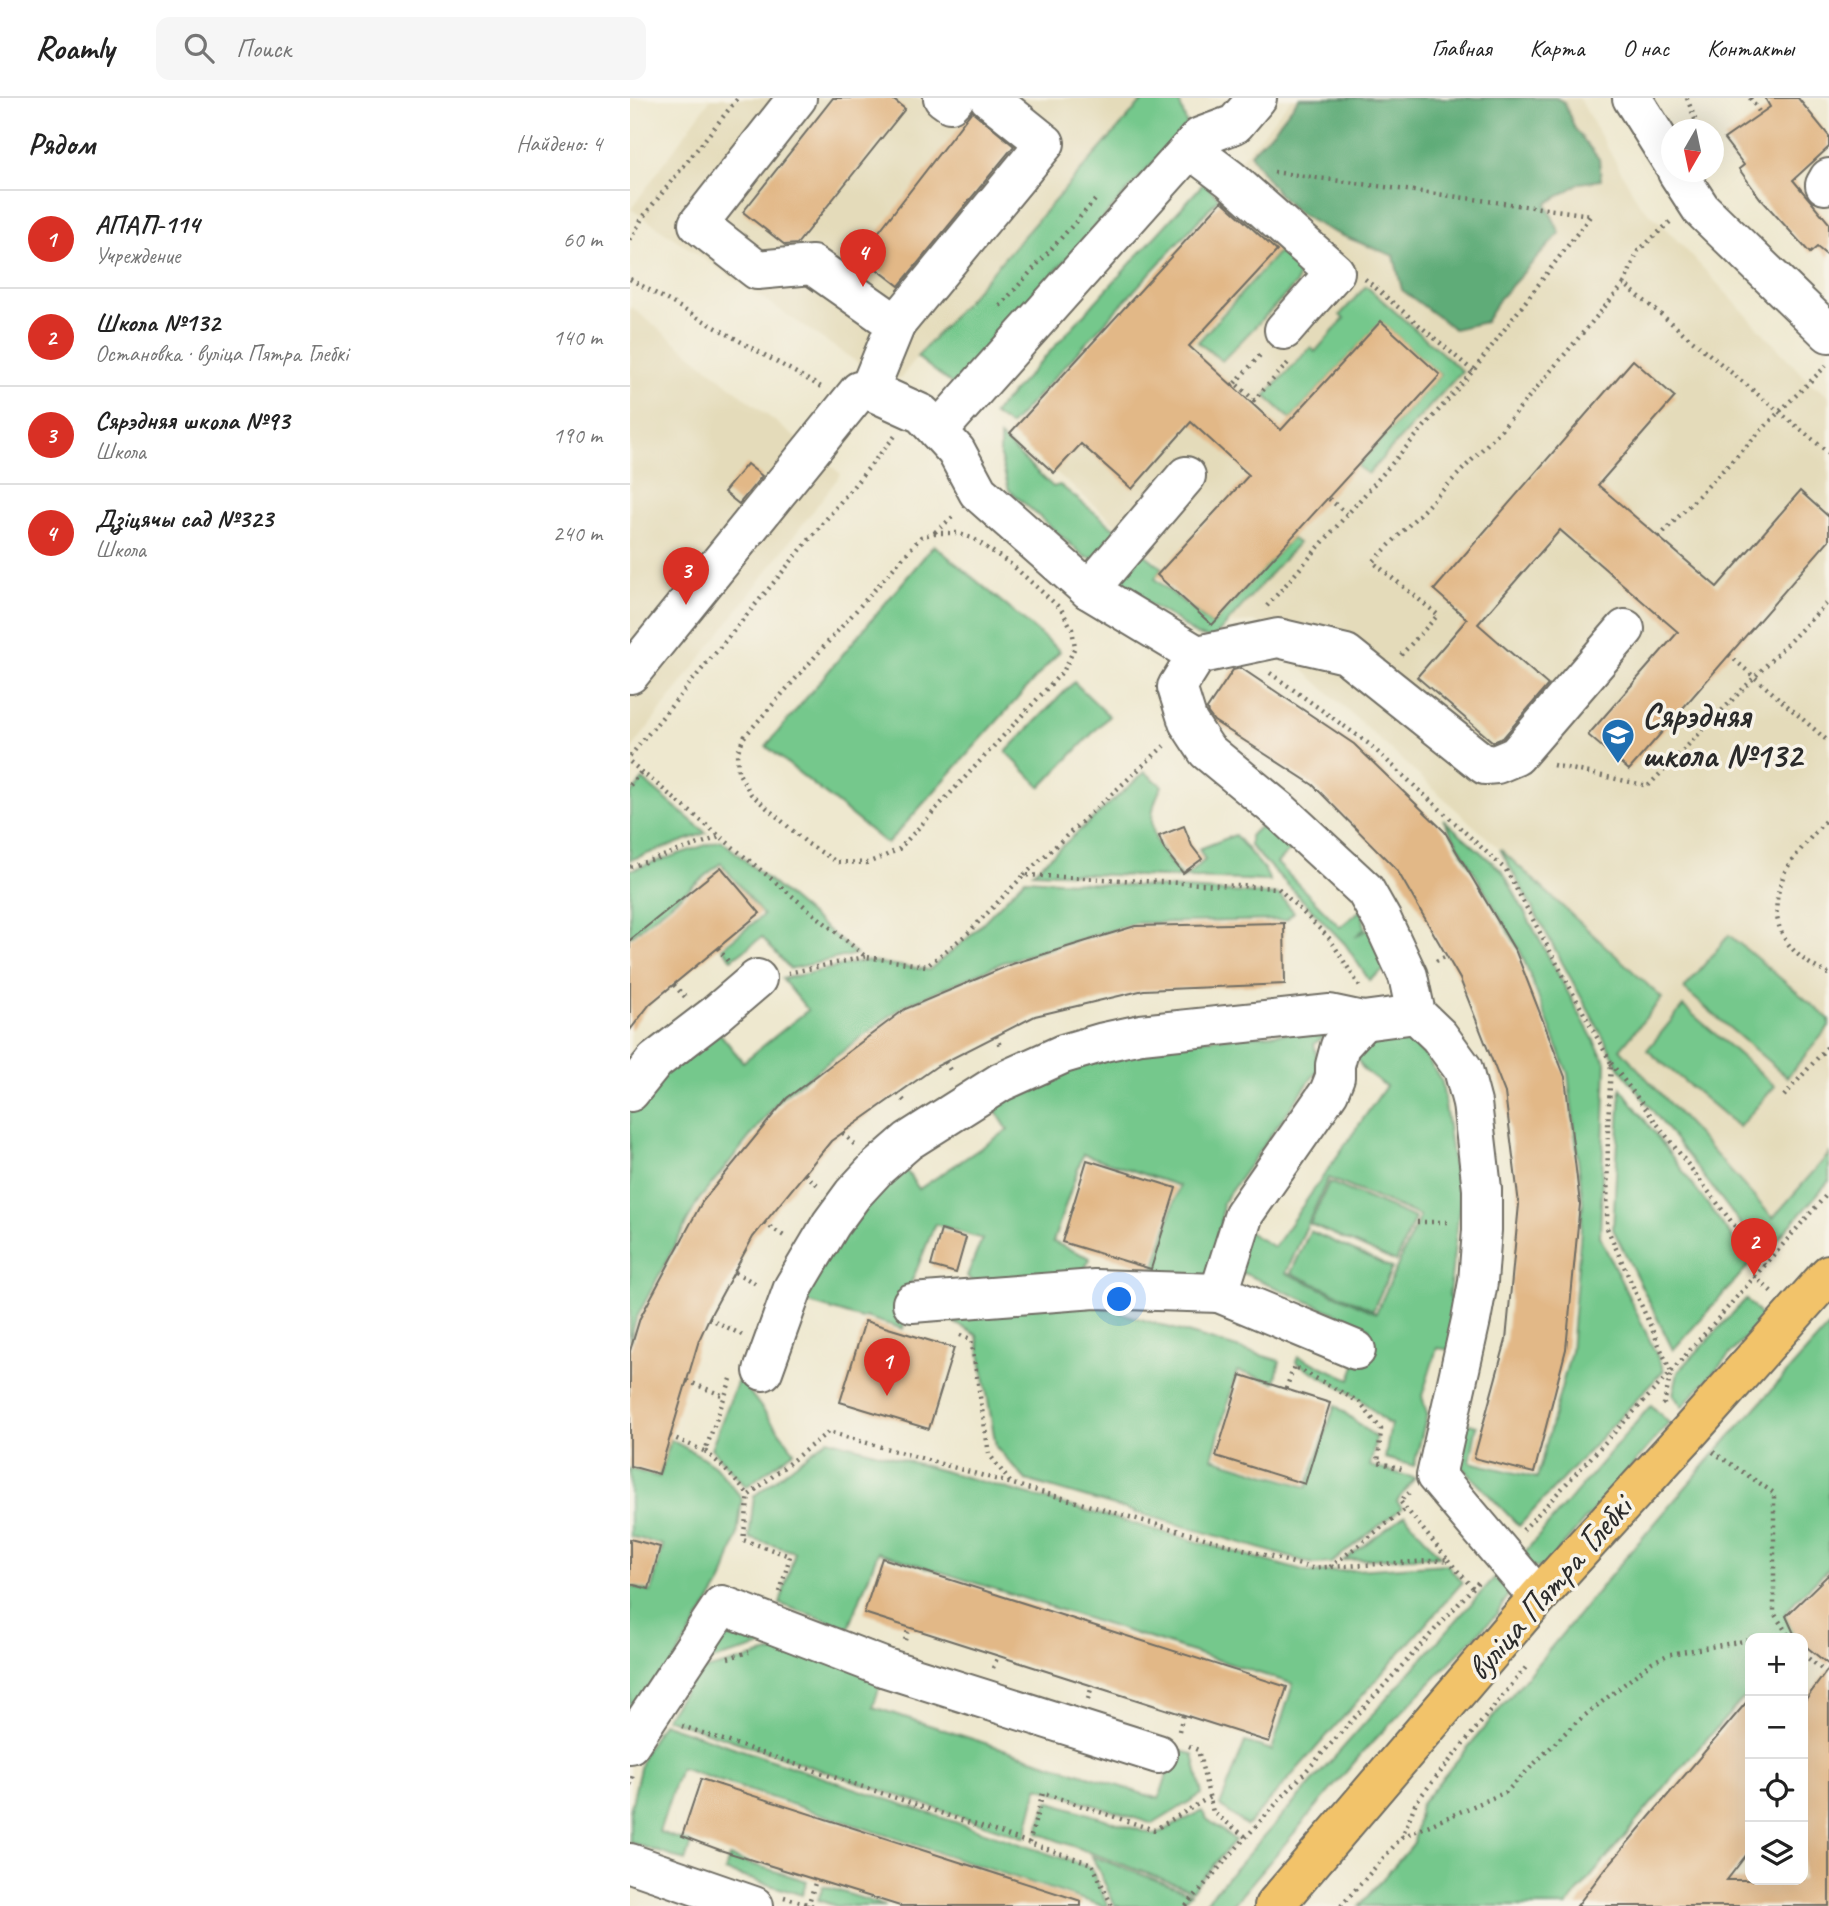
<!DOCTYPE html>
<html lang="ru">
<meta charset="utf-8">
<style>
:root{--surface:#fff;--page:#f6f6f6;--text:#222;--muted:#767676;--line:#e0e0e0;--accent:#d93025}
body{margin:0;font-family:Caveat,sans-serif;background:var(--page);color:var(--text)}
.controls{position:absolute;right:21px;bottom:21px;display:grid;overflow:hidden;border-radius:14px;box-shadow:0 7px 28px #0002}
.controls button{width:63px;height:63px;display:grid;place-items:center;padding:0;border:0;border-bottom:2px solid var(--line);background:var(--surface);color:var(--text);font:35px sans-serif}
.compass{position:absolute;left:1031px;top:21px;width:63px;height:63px;border-radius:50%;background:var(--surface);box-shadow:0 7px 28px #0002;rotate:189deg}
.you{position:absolute;left:490px;top:1202px;width:24px;height:24px;margin:-18px;border:5px solid #fff;border-radius:50%;background:#1a73e8;box-shadow:0 0 0 10px #1a73e833}
.badge{display:grid;place-items:center;width:46px;height:46px;border-radius:50%;background:var(--accent);color:#fff;font-size:23px;font-weight:700}
.pin{position:absolute;translate:-50% -58px;filter:drop-shadow(0 2px 4px #0008)}
.pin::after{content:'';position:absolute;top:37px;width:24px;height:21px;background:inherit;clip-path:polygon(0 0,100% 0,50% 100%)}
.list{margin:0;padding:0;list-style:none}
h2{display:flex;justify-content:space-between;align-items:center;height:91px;margin:0;padding:0 28px;font-size:30px}
h2 small{font-size:23px;font-weight:400;color:var(--muted)}
.list li{display:grid;grid-template-columns:46px 1fr auto;gap:21px;align-items:center;box-sizing:border-box;height:98px;padding:0 28px;border-top:2px solid var(--line)}
.list b{display:block;font-size:26px;white-space:nowrap}
.list p{margin:0;font-size:23px;white-space:nowrap;color:var(--muted)}
.list em{font-size:23px;font-style:normal;color:var(--muted)}
.icon{flex:none;width:38px;height:38px;fill:none;stroke:currentColor;stroke-width:2;stroke-linecap:round;stroke-linejoin:round}
.map{position:relative;flex:none;width:1199px;height:1808px;overflow:hidden}
header{display:flex;align-items:center;gap:42px;box-sizing:border-box;height:98px;padding:0 35px;background:var(--surface);border-bottom:2px solid var(--line)}
header strong{font-size:33px}
nav{display:flex;gap:38px;margin-inline-start:auto;font-size:24px}
.search{width:490px;height:63px;background:var(--page);display:flex;align-items:center;gap:18px;box-sizing:border-box;padding:0 24px;border-radius:14px;color:var(--muted);font-size:26px}
main{display:flex}
aside{flex:1;background:var(--surface)}
.map>svg:first-child{display:block}
.built{fill:#e4dbba}
.green{fill:#74c88c;stroke:#507a5c;stroke-width:2;fill-rule:evenodd}
.forest{fill:#5fac78;stroke:#456c52;stroke-width:2}
.building{fill:#e2b887}
.lines{fill:none;stroke-linecap:round;stroke-linejoin:round}
.minor-casing{stroke:#6f6d64;stroke-width:42}
.major-casing{stroke:#6f6d64;stroke-width:42}
.path{stroke:#6f6d64;stroke-width:4.5;stroke-dasharray:2 5;stroke-linecap:butt}
.minor{stroke:#fff;stroke-width:38}
.major{stroke:#f2c36a;stroke-width:38}
.labels{text-anchor:middle;dominant-baseline:central;stroke-width:7;stroke-linejoin:round;paint-order:stroke}
.poi-label{font-size:35px;font-weight:bold;fill:#2b2b2b;stroke:#f7f3e8;text-anchor:start}
.street-label{font-size:35px;fill:#2b2b2b;stroke:#f7f3e8}
</style>
<header>
<strong>Roamly</strong>
<div class="search"><svg class="icon" aria-label="search" viewBox="0 0 24 24"><circle cx="10" cy="10" r="6"/><path d="M15 15l6 6"/></svg>Поиск</div>
<nav><a>Главная</a><a>Карта</a><a>О нас</a><a>Контакты</a></nav>
</header>
<main>
<aside>
<h2>Рядом<small>Найдено: 4</small></h2>
<ul class="list">
<li><span class="badge">1</span><div><b>АПАП-114</b><p>Учреждение</p></div><em>60 m</em></li>
<li><span class="badge">2</span><div><b>Школа №132</b><p>Остановка · вуліца Пятра Глебкі</p></div><em>140 m</em></li>
<li><span class="badge">3</span><div><b>Сярэдняя школа №93</b><p>Школа</p></div><em>190 m</em></li>
<li><span class="badge">4</span><div><b>Дзіцячы сад №323</b><p>Школа</p></div><em>240 m</em></li>
</ul>
</aside>
<div class="map">
<svg width="1199" height="1808" viewBox="0 0 1199 1808">
<rect width="100%" height="100%" fill="#f7f3e8"/>
<filter id="ink" filterUnits="userSpaceOnUse"><feTurbulence type="fractalNoise" baseFrequency=".0143" numOctaves="2"/><feDisplacementMap in="SourceGraphic" scale="14" xChannelSelector="R" yChannelSelector="G"/><feConvolveMatrix kernelMatrix="1 2 1 2 8 2 1 2 1" color-interpolation-filters="sRGB"/></filter>
<filter id="wash" filterUnits="userSpaceOnUse"><feTurbulence type="fractalNoise" baseFrequency=".00686" numOctaves="4" result="noise"/><feDisplacementMap in="SourceGraphic" scale="28" xChannelSelector="R" yChannelSelector="G"/><feGaussianBlur stdDeviation="1.57" result="paint"/><feColorMatrix in="noise" values="0 0 0 0 0 0 0 0 0 0 0 0 0 0 0 0 0 1.4 0 .05"/><feComposite in="paint" operator="in"/></filter>
<g filter="url(#wash)">
<rect width="100%" height="100%" fill="#eee8cf"/>
<g class="built">
<path d="M 81,0 L 515,0 L 287,259 L 270,281 L 246,277 L 1,111 Z"/>
<path d="M 662,0 L 949,0 L 1009,105 L 1044,139 L 1179,284 L 1199,298 L 1199,1056 L 1143,1120 L 990,951 L 1032,900 L 655,555 L 644,529 L 623,524 L 582,527 L 527,477 L 534,468 L 426,374 L 424,376 L 380,335 L 592,103 L 604,69 Z"/>
<path d="M 0,208 L 211,376 L 0,653 Z"/>
</g>
<g class="green">
<path d="M 515,0 L 548,0 L 557,27 L 323,287 L 287,259 Z"/>
<path d="M 574,85 L 589,100 L 380,328 L 363,316 Z"/>
<path d="M 652,150 L 669,173 L 666,186 L 592,263 L 568,244 Z"/>
<path d="M 736,188 L 832,273 L 738,376 L 727,368 L 810,277 L 751,224 L 661,321 L 635,298 L 681,249 L 685,254 L 714,221 L 710,217 Z"/>
<path d="M 370,339 L 423,389 L 430,387 L 494,438 L 465,461 L 455,459 L 379,392 L 370,358 Z"/>
<path d="M 661,440 L 668,445 L 583,541 L 566,537 L 545,521 L 489,489 L 487,479 L 506,449 L 532,470 L 525,481 L 582,527 Z"/>
<path d="M 304,447 L 430,553 L 257,746 L 136,648 Z"/>
<path d="M 444,584 L 479,618 L 411,689 L 376,654 Z"/>
<path d="M 515,674 L 532,688 C 510,728 527,749 553,781 L 575,762 L 569,751 L 605,737 L 634,771 L 640,783 L 403,774 Z"/>
<path d="M 13,682 L 76,735 L 0,762 L 0,697 Z"/>
<path d="M 813,721 L 873,774 L 976,965 L 970,1139 L 1034,1272 L 889,1428 L 826,1363 L 835,1325 L 847,1328 L 840,1364 L 907,1380 L 941,1253 L 953,1105 L 938,976 L 891,855 Z"/>
<path d="M 637,728 L 649,731 L 666,746 L 647,765 L 710,829 L 732,811 L 735,830 L 725,839 L 738,831 L 762,867 L 739,882 L 715,846 L 620,748 L 620,738 L 628,730 Z"/>
<path d="M 91,742 L 226,856 L 160,871 L 132,839 L 102,861 L 92,850 L 133,817 L 91,765 L 0,839 L 0,772 Z"/>
<path d="M 870,751 L 1032,900 L 990,951 L 1143,1120 L 1199,1056 L 1199,1083 L 1145,1145 L 1136,1152 L 1127,1147 L 991,972 Z"/>
<path d="M 395,781 L 649,797 L 664,814 L 656,822 L 506,825 L 374,864 L 273,908 L 152,999 L 68,1103 L 6,1221 L 0,1243 L 0,1007 L 83,927 L 113,964 L 178,912 L 152,881 L 235,863 L 299,872 L 340,838 Z"/>
<path d="M 1099,837 L 1199,921 L 1199,929 L 1157,979 L 1054,891 Z"/>
<path d="M 1053,908 L 1145,988 L 1109,1029 L 1017,952 Z"/>
<path d="M 702,932 L 684,946 L 689,970 L 593,1104 L 588,1159 L 573,1186 L 523,1175 L 549,1088 L 453,1056 L 423,1144 L 460,1160 L 447,1187 L 346,1188 L 337,1178 L 352,1141 L 305,1126 L 279,1190 L 273,1231 L 235,1219 L 232,1221 L 166,1201 L 269,1062 L 289,1091 L 378,1032 L 359,1002 L 477,948 Z"/>
<path d="M 743,935 L 760,937 L 779,943 L 795,957 L 812,984 L 823,1066 L 830,1103 L 819,1197 L 828,1220 L 822,1252 L 807,1250 L 792,1298 L 797,1316 L 784,1368 L 755,1360 L 761,1326 L 758,1326 L 730,1301 L 666,1264 L 668,1258 L 720,1281 L 739,1230 L 606,1172 L 616,1133 L 644,1149 L 756,988 L 734,972 L 725,958 ZM 698,1080 L 790,1118 L 746,1215 L 656,1175 Z"/>
<path d="M 991,990 L 1121,1165 L 1043,1252 L 983,1131 Z"/>
<path d="M 699,1084 L 785,1120 L 766,1164 L 680,1126 Z"/>
<path d="M 680,1133 L 762,1170 L 743,1212 L 661,1175 Z"/>
<path d="M 1116,1201 L 1133,1220 L 1052,1309 L 1043,1296 L 1048,1274 Z"/>
<path d="M 454,1204 L 650,1263 L 645,1284 L 607,1273 L 582,1360 L 677,1389 L 705,1307 L 746,1340 L 740,1368 L 785,1380 L 767,1403 L 772,1410 L 701,1465 L 683,1466 L 396,1382 L 366,1349 L 347,1237 L 303,1213 Z"/>
<path d="M 1199,1228 L 1199,1470 L 1165,1503 L 1155,1516 L 1166,1540 L 1120,1540 L 1120,1593 L 1048,1673 L 937,1808 L 729,1808 L 784,1745 L 790,1707 L 1002,1452 L 1078,1363 Z"/>
<path d="M 109,1280 L 164,1353 L 116,1389 L 81,1350 Z"/>
<path d="M 1021,1307 L 1039,1325 L 915,1468 L 907,1470 L 888,1462 Z"/>
<path d="M 198,1341 L 680,1475 L 817,1466 L 832,1485 L 617,1728 L 590,1708 L 615,1644 L 642,1652 L 663,1586 L 248,1454 L 219,1530 L 150,1506 L 165,1454 L 119,1440 L 124,1398 Z"/>
<path d="M 41,1342 L 69,1357 L 85,1368 L 112,1400 L 107,1439 L 92,1484 L 2,1631 L 0,1617 L 0,1488 L 21,1494 L 33,1447 L 0,1438 L 0,1371 L 29,1379 Z"/>
<path d="M 775,1417 L 810,1458 L 714,1462 Z"/>
<path d="M 864,1480 L 877,1490 L 878,1498 L 866,1517 L 733,1654 L 602,1808 L 572,1808 Z"/>
<path d="M 119,1536 L 151,1543 L 75,1564 C 91,1541 90,1538 119,1536 Z"/>
<path d="M 162,1549 L 252,1581 L 243,1609 L 529,1701 L 545,1652 L 563,1656 L 572,1696 L 523,1726 L 408,1689 L 395,1740 L 35,1620 L 68,1574 Z"/>
<path d="M 32,1625 L 461,1770 L 478,1808 L 473,1808 L 50,1670 L 29,1734 L 61,1745 L 55,1763 L 0,1744 L 0,1714 L 13,1657 Z"/>
<path d="M 418,1703 L 525,1737 L 572,1713 L 577,1721 L 605,1742 L 562,1792 L 407,1735 Z"/>
<path d="M 462,1758 L 561,1795 L 549,1808 L 485,1808 Z"/>
<path d="M 99,1759 L 177,1783 L 172,1797 L 95,1773 Z"/>
<path d="M 193,1788 L 256,1808 L 206,1808 L 188,1802 Z"/>
</g>
<path class="forest" d="M 669,0 L 926,0 L 934,4 L 945,31 L 969,61 L 971,82 L 950,85 L 916,106 L 930,135 L 870,200 L 855,224 L 824,231 L 772,192 L 764,158 C 732,145 697,134 669,115 C 651,103 632,74 620,56 L 643,33 Z"/>
<g id="blocks">
<g class="building">
<path d="M 203,0 L 261,0 L 275,11 L 167,146 L 155,147 L 113,114 Z"/>
<path d="M 1135,0 L 1168,0 L 1199,38 L 1199,49 L 1163,82 L 1199,125 L 1199,159 L 1187,149 L 1180,155 L 1130,100 L 1109,71 L 1114,67 L 1094,41 L 1140,9 Z"/>
<path d="M 342,13 L 384,48 L 269,188 L 230,158 Z"/>
<path d="M 592,103 L 647,153 L 559,248 L 651,332 L 751,223 L 810,277 L 582,527 L 527,477 L 619,377 L 561,324 L 502,391 L 451,346 L 424,375 L 380,335 Z"/>
<path d="M 1003,262 L 1045,299 L 968,387 L 1087,489 L 1170,393 L 1199,419 L 1199,442 L 999,672 L 958,637 L 1048,534 L 930,432 L 848,526 L 918,587 L 873,640 L 863,644 L 787,579 L 837,521 L 804,492 Z"/>
<path d="M 117,366 L 132,378 L 109,406 L 94,394 Z"/>
<path d="M 611,570 L 724,646 L 815,734 L 886,854 L 935,979 L 950,1106 L 936,1251 L 904,1375 L 844,1360 L 876,1242 L 889,1106 L 875,995 L 830,881 L 767,772 L 683,687 L 584,623 L 578,615 L 577,611 L 603,572 Z"/>
<path d="M 554,728 L 562,748 L 572,761 L 553,775 L 534,751 L 529,738 Z"/>
<path d="M 91,769 L 130,815 L 20,906 L 0,932 L 0,842 Z"/>
<path d="M 654,825 L 655,886 L 514,892 L 405,918 L 307,968 L 201,1043 L 123,1139 L 79,1220 L 69,1242 L 29,1376 L 0,1368 L 0,1253 L 10,1220 L 72,1104 L 157,1000 L 275,911 L 382,866 L 505,828 Z"/>
<path d="M 457,1062 L 546,1090 L 521,1171 L 432,1144 Z"/>
<path d="M 311,1132 L 336,1140 L 326,1175 L 301,1168 Z"/>
<path d="M 235,1223 L 324,1250 L 299,1331 L 210,1304 Z"/>
<path d="M 611,1277 L 700,1305 L 675,1386 L 586,1358 Z"/>
<path d="M 0,1441 L 30,1449 L 19,1491 L 0,1486 Z"/>
<path d="M 252,1460 L 657,1589 L 639,1644 L 234,1515 Z"/>
<path d="M 1199,1476 L 1199,1567 L 1173,1546 L 1173,1540 L 1166,1540 L 1156,1518 Z"/>
<path d="M 1199,1570 L 1199,1808 L 947,1808 L 972,1775 L 1120,1600 L 1120,1752 L 1097,1782 L 1173,1782 L 1173,1605 Z"/>
<path d="M 71,1681 L 451,1803 L 451,1808 L 270,1808 L 90,1752 L 52,1738 Z"/>
</g>
</g>
</g>
<g filter="url(#ink)">
<use href="#blocks" fill-opacity="0" stroke="#6f6d64" stroke-width="2"/>
<g class="lines">
<defs>
<g id="minor">
<path d="M 167,0 L 68,126 L 127,172 L 182,167 L 266,226 L 239,292 L 292,316 L 326,353 L 348,394 L 459,492 L 567,557 L 648,540 L 716,556 L 855,667 L 867,666 L 886,658 L 995,531"/>
<path d="M 313,0 L 320,5 L 325,0"/>
<path d="M 1002,0 L 1042,64"/>
<path d="M 560,51 L 600,81 L 705,174 L 654,232"/>
<path d="M 1047,74 L 1071,111 L 1199,235"/>
<path d="M 1195,87 L 1199,80"/>
<path d="M 266,226 L 415,45 L 359,0"/>
<path d="M 308,333 L 570,39 L 605,26 L 627,0"/>
<path d="M 459,492 L 556,378"/>
<path d="M 567,557 L 547,589 L 558,624 L 577,653 L 651,714 L 735,792 L 752,822 L 778,878 L 786,916 L 809,938 L 833,971 L 842,1005 L 852,1091 L 852,1132 L 848,1184 L 841,1222 L 806,1378 L 908,1499"/>
<path d="M 0,576 L 229,293 L 239,292"/>
<path d="M 0,994 L 25,963 L 85,917 L 127,881"/>
<path d="M 282,1205 L 465,1191 L 589,1195"/>
<path d="M 726,1252 L 589,1195 L 614,1116 L 699,994 L 705,979 L 705,967 L 710,948 L 733,923"/>
<path d="M 133,1273 L 163,1190 L 201,1126 L 223,1096 L 247,1070 L 278,1043 L 371,984 L 433,956 L 474,944 L 511,936 L 700,916 L 733,923 L 786,916"/>
<path d="M 0,1646 L 92,1507 L 256,1570 L 528,1656"/>
<path d="M 0,1765 L 124,1808"/>
</g>
<path id="major" d="M 644,1808 L 908,1499 L 1060,1333 L 1199,1176"/>
</defs>
<use href="#minor" class="minor-casing"/>
<use href="#major" class="major-casing"/>
<g class="path">
<path d="M 1057,0 L 1069,32"/>
<path d="M 1120,0 L 1130,15"/>
<path d="M 0,142 L 13,119 L 108,0"/>
<path d="M 0,181 L 191,289"/>
<path d="M 735,181 L 843,273"/>
<path d="M 994,186 L 1008,153 L 1041,123"/>
<path d="M 370,208 L 467,100"/>
<path d="M 605,285 L 633,254"/>
<path d="M 602,287 L 605,285 L 624,302 L 659,264"/>
<path d="M 699,401 L 718,417"/>
<path d="M 305,434 L 325,417"/>
<path d="M 304,435 L 327,435 L 344,441 L 382,467 L 431,511 L 442,531 L 445,549 L 434,572 L 269,751 L 253,759 L 237,765 L 207,764 L 178,746 L 121,696 L 108,674 L 107,655 L 114,639 L 291,439 Z"/>
<path d="M 1029,439 L 1148,315 L 1196,268"/>
<path d="M 637,508 L 843,273 L 961,117 L 644,74"/>
<path d="M 771,557 L 808,517 L 743,464 L 871,332 L 994,186 L 1199,355"/>
<path d="M 1099,557 L 1199,644"/>
<path d="M 640,575 L 739,646 L 876,772 L 981,965 L 978,1027 L 977,1130 L 1041,1274 L 1034,1306 L 1037,1309"/>
<path d="M 0,658 L 265,338"/>
<path d="M 0,664 L 236,859 L 297,868 L 338,835 L 394,777 L 648,790 L 700,841 L 730,889"/>
<path d="M 923,667 L 1018,688 L 1199,503"/>
<path d="M 0,687 L 11,674"/>
<path d="M 1199,718 C 1185,735 1169,752 1157,770 C 1154,774 1153,780 1151,785 C 1136,829 1160,859 1199,876"/>
<path d="M 0,769 L 90,739"/>
<path d="M 394,777 L 534,648"/>
<path d="M 88,850 L 98,863"/>
<path d="M 806,863 L 817,858"/>
<path d="M 158,875 L 235,859"/>
<path d="M 44,887 L 55,899"/>
<path d="M 366,938 L 371,950"/>
<path d="M 315,964 L 322,975"/>
<path d="M 981,965 L 1135,1168"/>
<path d="M 268,996 L 277,1006"/>
<path d="M 1154,998 L 1199,947"/>
<path d="M 213,1035 L 225,1047"/>
<path d="M 175,1076 L 190,1089"/>
<path d="M 787,1124 L 818,1124"/>
<path d="M 134,1125 L 154,1138"/>
<path d="M 105,1174 L 128,1187"/>
<path d="M 1124,1178 L 1142,1194"/>
<path d="M 79,1220 L 112,1237"/>
<path d="M 330,1237 L 341,1241 L 359,1356 L 380,1384"/>
<path d="M 101,1281 L 75,1353 L 91,1367 L 119,1397"/>
<path d="M 57,1283 L 94,1298"/>
<path d="M 656,1291 L 664,1268 L 729,1304 L 751,1331 L 748,1364 L 775,1372"/>
<path d="M 40,1338 L 74,1353"/>
<path d="M 1083,1354 L 1144,1395 L 1144,1515 L 1160,1540"/>
<path d="M 893,1432 L 1041,1274 L 1199,1094"/>
<path d="M 818,1462 L 843,1490"/>
<path d="M 700,1469 L 777,1410"/>
<path d="M 150,1494 L 160,1458 L 113,1442 L 119,1397 L 198,1334 L 681,1470 L 818,1462 L 770,1403 L 779,1395"/>
<path d="M 275,1542 L 279,1529"/>
<path d="M 1173,1556 L 1199,1577"/>
<path d="M 98,1560 L 119,1554"/>
<path d="M 363,1570 L 368,1558"/>
<path d="M 458,1601 L 462,1588"/>
<path d="M 52,1628 L 462,1766 L 482,1808"/>
<path d="M 549,1633 L 553,1617"/>
<path d="M 559,1648 L 568,1652 L 583,1714 L 616,1739"/>
<path d="M 0,1687 L 3,1677"/>
<path d="M 772,1739 L 876,1694 L 943,1627 L 1022,1564 L 1040,1556 L 1120,1542"/>
<path d="M 399,1745 L 413,1695 L 524,1732 L 580,1699"/>
<path d="M 154,1799 L 184,1808"/>
<path d="M 178,1808 L 186,1782"/>
<path d="M 556,1808 L 616,1739 L 851,1481"/>
<path d="M 711,1808 L 772,1739 L 786,1704 L 897,1568"/>
</g>
<use href="#minor" class="minor"/>
<use href="#major" class="major"/>
</g>
</g>
<defs>
<symbol id="school-pin" viewBox="-11 -11 22 30"><path d="M0 17L-7.5 6A9.5 9.5 0 1 1 7.5 6Z" fill="#1f6fb2" stroke="#f7f3e8"/><path d="M0-5L7-2L0 1L-7-2ZM-4 1L0 2.5L4 1V4Q0 6-4 4Z" fill="#fff"/></symbol>
</defs>
<g fill-rule="evenodd">
<use href="#school-pin" x="969" y="618" width="38" height="52"/>
</g>
<g class="labels">
<g class="poi-label">
<text x="1012" y="617">Сярэдняя<tspan x="1012" dy="40">школа №132</tspan></text>
</g>
<g class="street-label">
<text transform="translate(919 1490) rotate(-49)">вуліца Пятра Глебкі</text>
</g>
</g>
</svg>
<div class="controls">
<button>+</button>
<button>−</button>
<button><svg class="icon" aria-label="locate" viewBox="0 0 24 24"><circle cx="12" cy="12" r="6"/><path d="M12 2v4M12 18v4M2 12h4M18 12h4"/></svg></button>
<button><svg class="icon" aria-label="layers" viewBox="0 0 24 24"><path d="M12 4l9 5-9 5-9-5zM3 14l9 5 9-5"/></svg></button>
</div>
<svg class="compass" viewBox="-18 -18 36 36"><path d="M0-13l5 13h-10z" fill="#e53935"/><path d="M0 13l5-13h-10z" fill="#767676"/></svg>
<div class="you"></div>
<div class="pin badge" style="left:257px;top:1298px">1</div>
<div class="pin badge" style="left:1124px;top:1178px">2</div>
<div class="pin badge" style="left:56px;top:507px">3</div>
<div class="pin badge" style="left:233px;top:189px">4</div>
</div>
</main>
